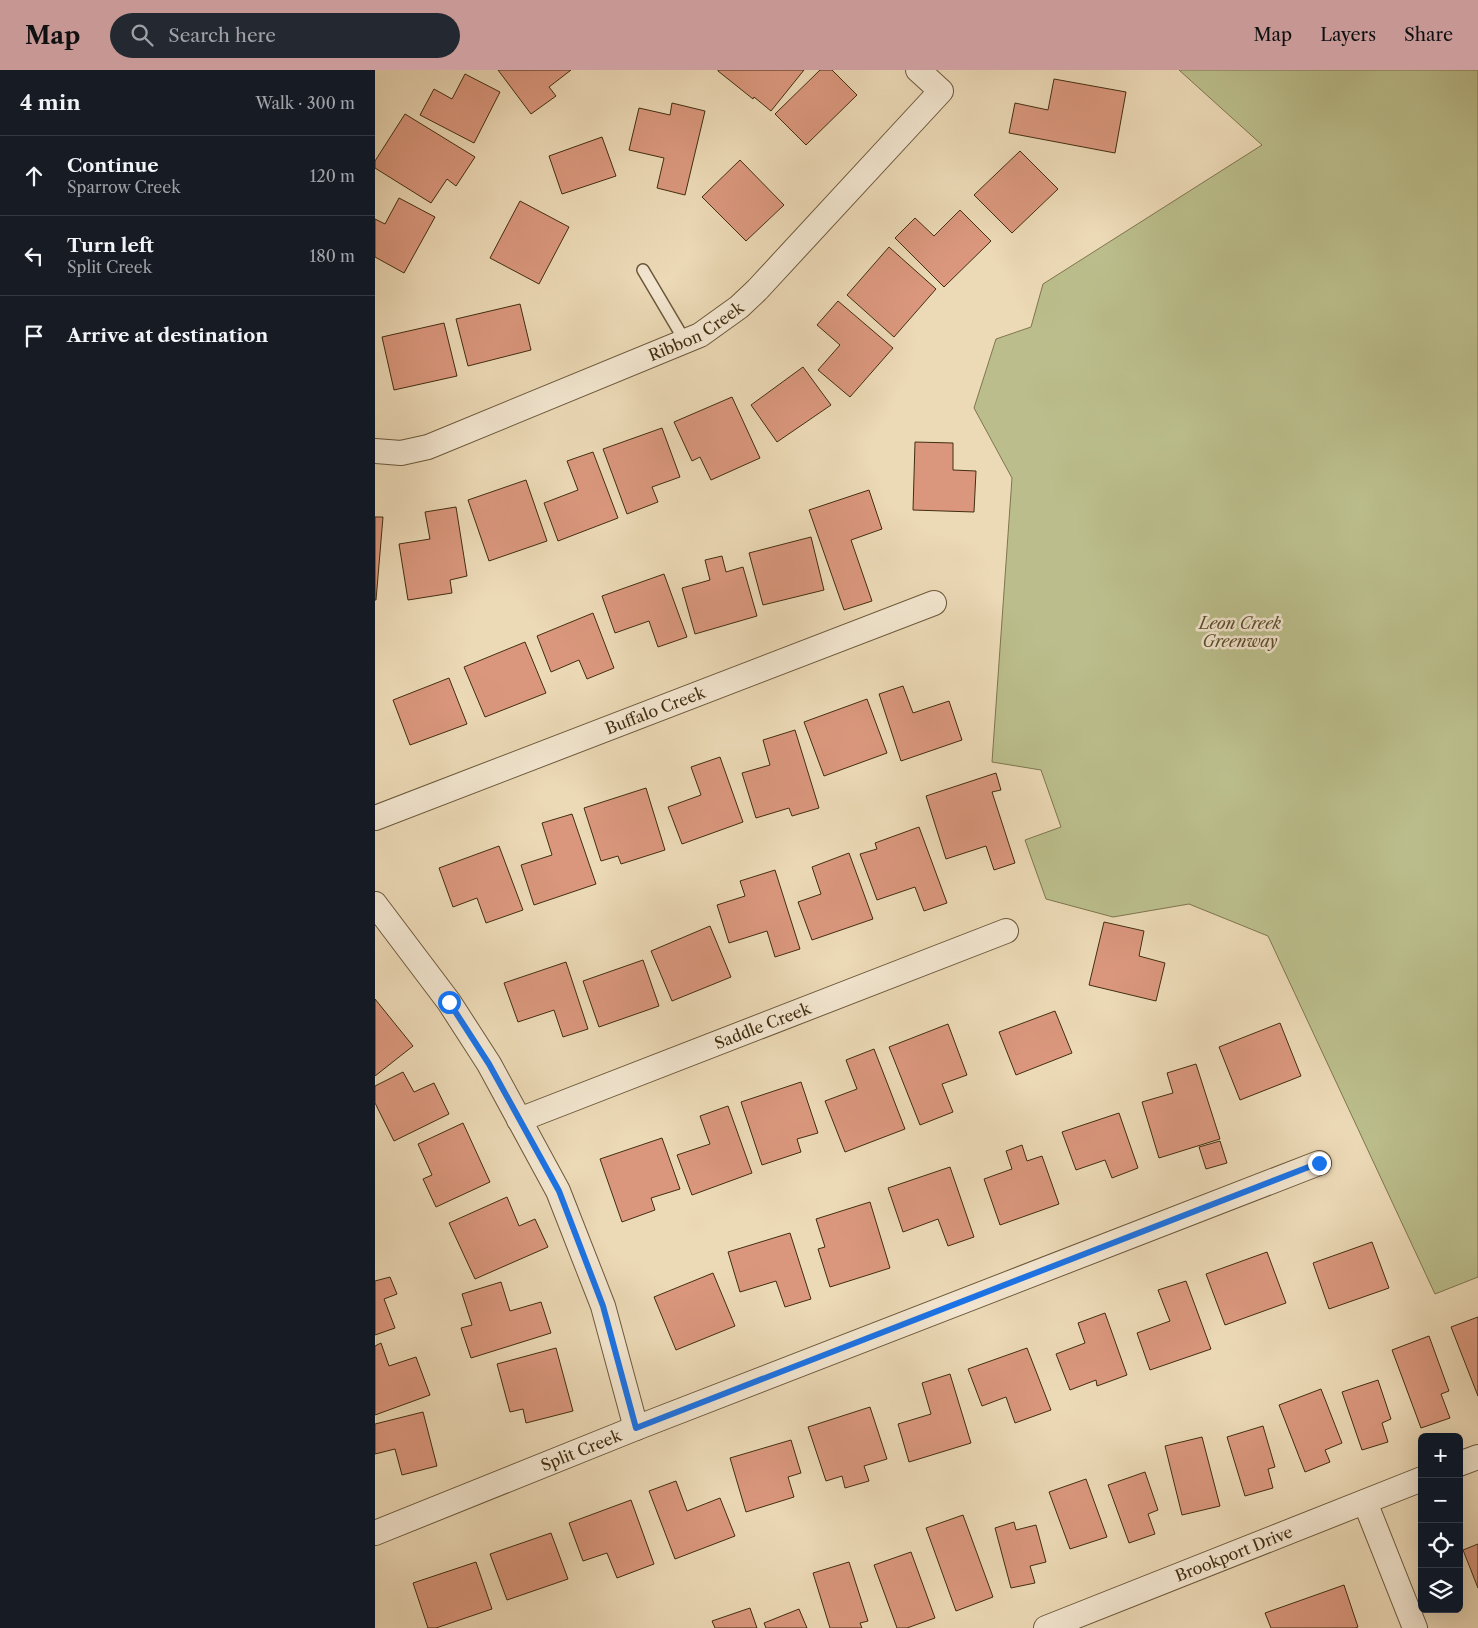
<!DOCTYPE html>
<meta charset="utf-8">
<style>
:root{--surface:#171b24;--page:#242831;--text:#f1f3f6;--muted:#9ea1a6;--line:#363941;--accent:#c59692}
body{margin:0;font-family:"Libre Caslon Text",serif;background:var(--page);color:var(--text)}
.controls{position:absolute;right:15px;bottom:15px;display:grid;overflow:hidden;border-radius:8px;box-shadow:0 5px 20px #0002}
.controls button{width:45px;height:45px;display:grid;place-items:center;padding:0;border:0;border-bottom:1px solid var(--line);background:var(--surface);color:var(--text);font:25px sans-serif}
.stop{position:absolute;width:15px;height:15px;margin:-11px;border:4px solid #1a73e8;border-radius:50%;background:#fff}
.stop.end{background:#1a73e8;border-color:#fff;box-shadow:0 1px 5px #0008}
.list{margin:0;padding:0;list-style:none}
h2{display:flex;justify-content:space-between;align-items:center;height:65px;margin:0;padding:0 20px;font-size:21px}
h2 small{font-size:16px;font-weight:400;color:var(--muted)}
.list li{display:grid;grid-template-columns:32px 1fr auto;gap:15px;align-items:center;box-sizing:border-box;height:80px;padding:0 20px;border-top:1px solid var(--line)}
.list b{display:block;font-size:19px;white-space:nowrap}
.list p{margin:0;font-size:16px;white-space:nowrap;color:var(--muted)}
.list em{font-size:16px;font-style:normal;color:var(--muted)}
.icon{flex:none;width:28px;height:28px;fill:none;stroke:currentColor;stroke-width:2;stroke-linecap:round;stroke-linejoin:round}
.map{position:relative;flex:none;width:1103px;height:1558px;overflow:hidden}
header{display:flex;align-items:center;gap:30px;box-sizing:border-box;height:70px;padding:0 25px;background:var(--accent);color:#111}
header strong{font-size:24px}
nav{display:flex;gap:28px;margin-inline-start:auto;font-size:18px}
.search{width:350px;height:45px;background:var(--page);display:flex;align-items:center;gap:12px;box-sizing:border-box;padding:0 18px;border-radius:28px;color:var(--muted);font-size:19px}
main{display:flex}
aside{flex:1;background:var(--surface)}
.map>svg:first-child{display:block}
.green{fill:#bbbe8c;stroke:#7e764e}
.building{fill:#da977d;stroke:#422e10}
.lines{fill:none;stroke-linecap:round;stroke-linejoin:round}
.lane-casing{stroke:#6c593a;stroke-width:14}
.street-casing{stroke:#6c593a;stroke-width:26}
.lane{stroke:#f3e6d0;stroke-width:11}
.street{stroke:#f3e6d0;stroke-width:24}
.route{stroke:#1a73e8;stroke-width:6}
.labels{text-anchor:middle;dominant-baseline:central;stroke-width:5;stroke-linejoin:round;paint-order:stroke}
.street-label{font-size:16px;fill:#422e10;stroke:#f3e6d0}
.park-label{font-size:16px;font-style:italic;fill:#5a4b29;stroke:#f3e6d0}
</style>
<header>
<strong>Map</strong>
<div class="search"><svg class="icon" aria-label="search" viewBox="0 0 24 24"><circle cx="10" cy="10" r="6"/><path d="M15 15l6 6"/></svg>Search here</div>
<nav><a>Map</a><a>Layers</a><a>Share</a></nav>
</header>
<main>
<aside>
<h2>4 min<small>Walk · 300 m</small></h2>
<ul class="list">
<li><svg class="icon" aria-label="ahead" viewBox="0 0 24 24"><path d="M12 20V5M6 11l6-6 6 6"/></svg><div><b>Continue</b><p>Sparrow Creek</p></div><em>120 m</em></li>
<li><svg class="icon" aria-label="left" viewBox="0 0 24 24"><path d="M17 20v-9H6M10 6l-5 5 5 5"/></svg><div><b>Turn left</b><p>Split Creek</p></div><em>180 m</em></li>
<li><svg class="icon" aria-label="arrive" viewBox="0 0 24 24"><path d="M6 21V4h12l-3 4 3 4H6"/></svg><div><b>Arrive at destination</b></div></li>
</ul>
</aside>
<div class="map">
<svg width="1103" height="1558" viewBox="0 0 1103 1558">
<rect width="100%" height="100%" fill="#ecd9b6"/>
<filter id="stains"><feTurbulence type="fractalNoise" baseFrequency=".004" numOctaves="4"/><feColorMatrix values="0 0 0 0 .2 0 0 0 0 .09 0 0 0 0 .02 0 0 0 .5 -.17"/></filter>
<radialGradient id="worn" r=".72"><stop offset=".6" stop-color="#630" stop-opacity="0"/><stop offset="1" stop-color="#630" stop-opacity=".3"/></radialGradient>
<path class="green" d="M 804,0 L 1103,0 L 1103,1207 L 1060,1224 L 893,866 L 814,834 L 738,847 L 671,829 L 650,770 L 686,757 L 666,700 L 617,692 L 637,408 L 599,338 L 621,269 L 656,257 L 668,214 L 887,75 Z"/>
<g class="building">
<path d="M 123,0 L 196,0 L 174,17 L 181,26 L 156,44 Z"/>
<path d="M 343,0 L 429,0 L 396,41 L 379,27 L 378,29 L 343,1 Z"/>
<path d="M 445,0 L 457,0 L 482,25 L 431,75 L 400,44 Z"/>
<path d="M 90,4 L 125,22 L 99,73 L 45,45 L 59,19 L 77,29 Z"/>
<path d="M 679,9 L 751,22 L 740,83 L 634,63 L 640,33 L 673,40 Z"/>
<path d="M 297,33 L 330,41 L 310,125 L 282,118 L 289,88 L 254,80 L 264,38 L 295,45 Z"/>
<path d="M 30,44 L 100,87 L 81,116 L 72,109 L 56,133 L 0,98 L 0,91 Z"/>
<path d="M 227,67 L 241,106 L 187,124 L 174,86 Z"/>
<path d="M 645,81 L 683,119 L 637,163 L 599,125 Z"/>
<path d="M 365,90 L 409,135 L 371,171 L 327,127 Z"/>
<path d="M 24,128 L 60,147 L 29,203 L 0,187 L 0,149 L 10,154 Z"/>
<path d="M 145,131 L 194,157 L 164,214 L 115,188 Z"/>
<path d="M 585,140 L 616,171 L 569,217 L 520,168 L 540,148 L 559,166 Z"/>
<path d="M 514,177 L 561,219 L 519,267 L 472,225 Z"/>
<path d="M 463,231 L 518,278 L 475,327 L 443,300 L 465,275 L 442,255 Z"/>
<path d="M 145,234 L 156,280 L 93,296 L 81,249 Z"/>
<path d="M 69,253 L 82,306 L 19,320 L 7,267 Z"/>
<path d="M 428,297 L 456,335 L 402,372 L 376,335 Z"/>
<path d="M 357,327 L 385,388 L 336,410 L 325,387 L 317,391 L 299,352 Z"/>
<path d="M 287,358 L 305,407 L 277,417 L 283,432 L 252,444 L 228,379 Z"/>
<path d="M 540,372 L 578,373 L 578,400 L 601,401 L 599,442 L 538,440 Z"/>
<path d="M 218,382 L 243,448 L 183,471 L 169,433 L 203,420 L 192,391 Z"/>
<path d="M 151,410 L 172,471 L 114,491 L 93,430 Z"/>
<path d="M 494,420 L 507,459 L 476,470 L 497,531 L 469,540 L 434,440 Z"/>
<path d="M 81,437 L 92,506 L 75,510 L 77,523 L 33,530 L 24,474 L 55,469 L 50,442 Z"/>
<path d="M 0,447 L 8,447 L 1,530 L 0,530 Z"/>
<path d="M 436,467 L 449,520 L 388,535 L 374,483 Z"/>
<path d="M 347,486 L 351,502 L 368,497 L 382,546 L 320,564 L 307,518 L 335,510 L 330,490 Z"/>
<path d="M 289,504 L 312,567 L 283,577 L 274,551 L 240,563 L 227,526 Z"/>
<path d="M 218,543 L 239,598 L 212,609 L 204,590 L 176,602 L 162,566 Z"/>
<path d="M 150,572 L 171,623 L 110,647 L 89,597 Z"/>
<path d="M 74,608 L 92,654 L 35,675 L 18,630 Z"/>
<path d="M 528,616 L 538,643 L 574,631 L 587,670 L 526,691 L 504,624 Z"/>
<path d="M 492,629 L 512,683 L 449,706 L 429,652 Z"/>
<path d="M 420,660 L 444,738 L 417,746 L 414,738 L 381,748 L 367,703 L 395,695 L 388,670 Z"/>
<path d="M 345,687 L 368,752 L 307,774 L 293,737 L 326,725 L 316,697 Z"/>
<path d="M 621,703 L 626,720 L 617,722 L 640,793 L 619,800 L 611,776 L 571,789 L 551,726 Z"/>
<path d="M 271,718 L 290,780 L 246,794 L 243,786 L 226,791 L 209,738 Z"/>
<path d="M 197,744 L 221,814 L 159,835 L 146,795 L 177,785 L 167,753 Z"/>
<path d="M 544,757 L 572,833 L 549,841 L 540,817 L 502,830 L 485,784 L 502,779 L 500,773 Z"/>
<path d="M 124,776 L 148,840 L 111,853 L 102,828 L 78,837 L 64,798 Z"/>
<path d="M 474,783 L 498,849 L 437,870 L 423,832 L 446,824 L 437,797 Z"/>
<path d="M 400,800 L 425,879 L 400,887 L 392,861 L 354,873 L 342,835 L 370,826 L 365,811 Z"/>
<path d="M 729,852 L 769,861 L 764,886 L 790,893 L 781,931 L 714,915 Z"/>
<path d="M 335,856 L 356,907 L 297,931 L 276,881 Z"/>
<path d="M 268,890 L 284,936 L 224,957 L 208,911 Z"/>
<path d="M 191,892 L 213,959 L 188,967 L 179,940 L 143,952 L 129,913 Z"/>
<path d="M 0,929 L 38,976 L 0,1006 Z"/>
<path d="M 680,941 L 697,983 L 641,1005 L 624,962 Z"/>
<path d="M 905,953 L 926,1006 L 865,1030 L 844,977 Z"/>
<path d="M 573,954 L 592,1005 L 567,1014 L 578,1042 L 545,1055 L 514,977 Z"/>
<path d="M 499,979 L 530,1059 L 470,1082 L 450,1031 L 482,1019 L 471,990 Z"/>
<path d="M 821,994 L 845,1069 L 784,1088 L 767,1032 L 798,1023 L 792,1003 Z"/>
<path d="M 28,1002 L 39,1022 L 59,1013 L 74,1044 L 19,1071 L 0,1033 L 0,1016 Z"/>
<path d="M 426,1012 L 443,1063 L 422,1069 L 426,1082 L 387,1095 L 366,1032 Z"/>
<path d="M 353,1036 L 377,1103 L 317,1125 L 302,1085 L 335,1074 L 325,1046 Z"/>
<path d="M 744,1043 L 763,1098 L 737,1108 L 730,1090 L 701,1100 L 687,1062 Z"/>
<path d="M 88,1053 L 115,1112 L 61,1137 L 48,1109 L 57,1105 L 43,1074 Z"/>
<path d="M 287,1068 L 305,1119 L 276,1128 L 280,1140 L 247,1152 L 225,1089 Z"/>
<path d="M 845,1071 L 852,1093 L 831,1099 L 824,1077 Z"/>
<path d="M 647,1075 L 652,1091 L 667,1086 L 684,1134 L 625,1155 L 609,1109 L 637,1099 L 631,1081 Z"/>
<path d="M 575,1097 L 599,1167 L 573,1176 L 563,1149 L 528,1162 L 513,1118 Z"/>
<path d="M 132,1127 L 144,1156 L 160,1149 L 173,1177 L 100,1209 L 74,1153 Z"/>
<path d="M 495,1132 L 515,1198 L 455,1217 L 443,1179 L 450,1177 L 441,1149 Z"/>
<path d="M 415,1163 L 436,1229 L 410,1237 L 401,1211 L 365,1222 L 353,1182 Z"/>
<path d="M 997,1172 L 1014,1218 L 954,1239 L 938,1193 Z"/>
<path d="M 892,1182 L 911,1233 L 850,1255 L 831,1204 Z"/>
<path d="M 338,1203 L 360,1256 L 301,1280 L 279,1227 Z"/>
<path d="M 15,1207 L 22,1224 L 9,1229 L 20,1258 L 0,1265 L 0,1211 Z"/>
<path d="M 811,1211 L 836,1279 L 775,1300 L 762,1263 L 795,1251 L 783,1220 Z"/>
<path d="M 126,1212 L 135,1241 L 166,1232 L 176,1263 L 96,1288 L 86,1258 L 97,1255 L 87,1224 Z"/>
<path d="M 730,1243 L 752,1305 L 722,1316 L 721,1310 L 695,1320 L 681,1284 L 710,1273 L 703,1253 Z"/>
<path d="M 1103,1247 L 1103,1326 L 1076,1257 Z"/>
<path d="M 1054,1266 L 1074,1321 L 1066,1324 L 1075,1348 L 1046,1358 L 1017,1280 Z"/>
<path d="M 6,1273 L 14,1296 L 41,1287 L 55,1325 L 0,1345 L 0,1276 Z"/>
<path d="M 181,1278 L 198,1341 L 151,1353 L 148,1339 L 135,1342 L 122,1294 Z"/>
<path d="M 652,1278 L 676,1340 L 640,1353 L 631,1327 L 607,1336 L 593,1299 Z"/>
<path d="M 575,1304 L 596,1373 L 534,1392 L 523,1354 L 556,1344 L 547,1313 Z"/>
<path d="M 1003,1310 L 1016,1349 L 1007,1353 L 1013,1372 L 987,1380 L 967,1322 Z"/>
<path d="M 946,1319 L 967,1373 L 950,1380 L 955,1392 L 930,1402 L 904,1335 Z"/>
<path d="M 495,1337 L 512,1389 L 489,1396 L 494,1411 L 470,1418 L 467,1406 L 451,1411 L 433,1357 Z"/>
<path d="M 48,1342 L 62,1396 L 27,1405 L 20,1379 L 0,1384 L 0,1354 Z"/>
<path d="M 888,1356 L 900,1397 L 893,1399 L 898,1418 L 870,1426 L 852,1367 Z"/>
<path d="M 827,1367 L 845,1436 L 807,1445 L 790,1376 Z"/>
<path d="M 416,1370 L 426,1403 L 413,1407 L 419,1427 L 371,1442 L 355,1388 Z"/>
<path d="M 770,1402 L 783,1440 L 773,1444 L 780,1464 L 754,1473 L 733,1415 Z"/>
<path d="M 711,1409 L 732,1467 L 695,1479 L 674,1422 Z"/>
<path d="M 301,1411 L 312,1441 L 345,1428 L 360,1466 L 300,1489 L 274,1421 Z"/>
<path d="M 256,1430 L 279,1494 L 242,1508 L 232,1483 L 208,1491 L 194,1453 Z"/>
<path d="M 588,1445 L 618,1527 L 581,1541 L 551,1458 Z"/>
<path d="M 639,1452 L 641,1460 L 661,1455 L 671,1492 L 655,1496 L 660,1513 L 636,1518 L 620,1458 Z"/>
<path d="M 176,1463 L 193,1509 L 132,1530 L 115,1484 Z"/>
<path d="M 1103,1474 L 1103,1518 L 1088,1480 Z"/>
<path d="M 536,1482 L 560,1548 L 532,1558 L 522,1558 L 499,1495 Z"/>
<path d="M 101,1492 L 117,1539 L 61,1558 L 53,1558 L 38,1513 Z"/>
<path d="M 474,1492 L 493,1551 L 485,1553 L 487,1558 L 455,1558 L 438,1503 Z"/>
<path d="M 969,1515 L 983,1557 L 980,1558 L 896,1558 L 890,1543 Z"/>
<path d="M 375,1538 L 382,1558 L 340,1558 L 337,1551 Z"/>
<path d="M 424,1539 L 432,1558 L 391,1558 L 389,1553 Z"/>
</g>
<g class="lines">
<defs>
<path id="lane" d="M 268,200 L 310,271"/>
<g id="street">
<path id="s1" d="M 0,381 L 26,383 L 53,377 L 325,265 L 364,237 L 382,220 L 566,21 L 543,0"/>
<path id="s2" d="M 0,748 L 559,533"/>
<path d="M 0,834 L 74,932 L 114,994 L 183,1121 L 228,1236 L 261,1358"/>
<path id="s3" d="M 144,1050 L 631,861"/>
<path d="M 1084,1394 L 1103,1387"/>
<path d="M 990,1432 L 1040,1558"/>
<path id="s4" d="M 0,1463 L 261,1358 L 944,1093"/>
<path id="s5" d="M 671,1558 L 1047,1409"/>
</g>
</defs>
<use href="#lane" class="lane-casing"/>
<use href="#street" class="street-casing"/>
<use href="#lane" class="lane"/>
<use href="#street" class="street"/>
</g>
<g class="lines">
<path class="route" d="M 74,932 L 114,994 L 184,1121 L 228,1236 L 261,1358 L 944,1093"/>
</g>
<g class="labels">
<g class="street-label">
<text stroke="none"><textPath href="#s1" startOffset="346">Ribbon Creek</textPath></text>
<text stroke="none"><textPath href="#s2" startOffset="300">Buffalo Creek</textPath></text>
<text stroke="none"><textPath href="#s3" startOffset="261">Saddle Creek</textPath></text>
<text stroke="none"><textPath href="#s4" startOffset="222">Split Creek</textPath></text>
<text stroke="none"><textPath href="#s5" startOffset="202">Brookport Drive</textPath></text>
</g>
<g class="park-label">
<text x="865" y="553">Leon Creek<tspan x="865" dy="18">Greenway</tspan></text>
</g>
</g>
<rect width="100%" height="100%" filter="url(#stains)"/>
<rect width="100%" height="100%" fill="url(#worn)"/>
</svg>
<div class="controls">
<button>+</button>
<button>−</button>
<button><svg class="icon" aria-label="locate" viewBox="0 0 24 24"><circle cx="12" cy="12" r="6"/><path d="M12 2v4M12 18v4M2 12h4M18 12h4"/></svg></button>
<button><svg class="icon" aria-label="layers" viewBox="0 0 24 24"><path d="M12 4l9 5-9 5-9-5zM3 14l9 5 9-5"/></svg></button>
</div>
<div class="stop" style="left:74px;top:932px"></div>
<div class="stop end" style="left:944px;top:1093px"></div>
</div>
</main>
